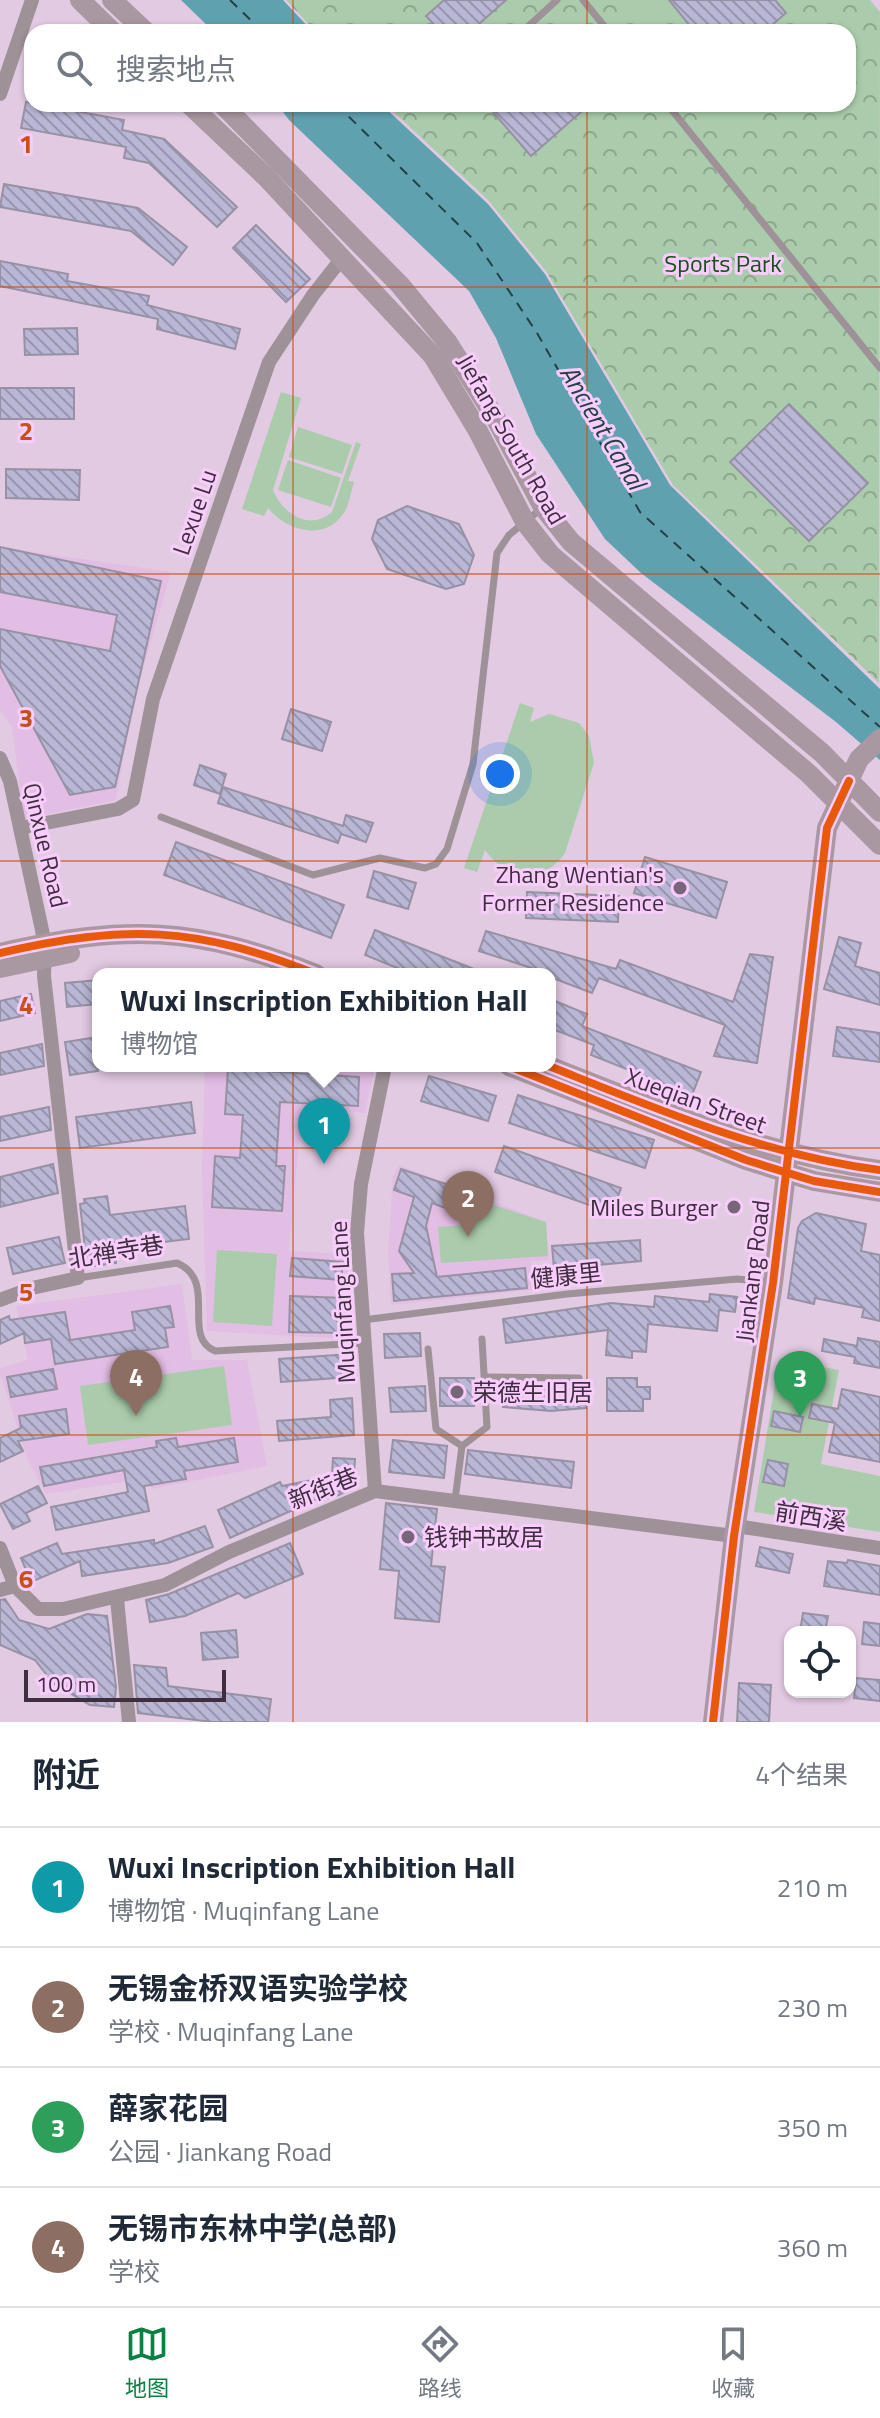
<!DOCTYPE html>
<html lang="zh">
<meta charset="utf-8">
<style>
:root{--surface:#fff;--page:#f2f2f3;--text:#1f2937;--muted:#747a83;--line:#e0e1e3;--accent:#0b8043}
body{margin:0;font-family:"Titillium Web","Noto Sans SC",sans-serif;background:var(--page);color:var(--text)}
.controls{position:absolute;right:24px;bottom:24px;display:grid;overflow:hidden;border-radius:16px;box-shadow:0 2px 6px #0004}
.controls button{width:72px;height:72px;display:grid;place-items:center;padding:0;border:0;border-bottom:2px solid var(--line);background:var(--surface);color:var(--text);font:40px sans-serif}
.scale{position:absolute;left:24px;bottom:20px;width:202px;box-sizing:border-box;padding-left:8px;border:4px solid #3f2e40;border-top:0;font-size:22px;line-height:28px;white-space:nowrap;color:#3f2e40;-webkit-text-stroke:6px #f8cdfb;paint-order:stroke}
.you{position:absolute;left:500px;top:774px;width:28px;height:28px;margin:-20px;border:6px solid #fff;border-radius:50%;background:#1a73e8;box-shadow:0 0 0 12px #1a73e833}
.badge{display:grid;place-items:center;width:52px;height:52px;border-radius:50%;background:var(--accent);color:#fff;font-size:26px;font-weight:700}
.pin{position:absolute;translate:-50% -66px;filter:drop-shadow(0 2px 4px #0008)}
.pin::after{content:'';position:absolute;top:42px;width:28px;height:24px;background:inherit;clip-path:polygon(0 0,100% 0,50% 100%)}
.popup{position:absolute;left:92px;top:968px;width:464px;height:104px;box-sizing:border-box;display:grid;place-content:center;border-radius:16px;background:var(--surface);filter:drop-shadow(0 2px 6px #0005);font-size:26px;white-space:nowrap;color:var(--muted)}
.popup b{font-size:30px;color:var(--text)}
.popup::after{content:'';position:absolute;left:50%;top:100%;margin-left:-16px;border:16px solid transparent;border-top-color:var(--surface)}
.list{margin:0;padding:0;list-style:none}
h2{display:flex;justify-content:space-between;align-items:center;height:104px;margin:0;padding:0 32px;font-size:34px}
h2 small{font-size:26px;font-weight:400;color:var(--muted)}
.list li{display:grid;grid-template-columns:52px 1fr auto;gap:24px;align-items:center;box-sizing:border-box;height:120px;padding:0 32px;border-top:2px solid var(--line)}
.list b{display:block;font-size:30px;white-space:nowrap}
.list p{margin:0;font-size:26px;white-space:nowrap;color:var(--muted)}
.list em{font-size:26px;font-style:normal;color:var(--muted)}
.icon{flex:none;width:44px;height:44px;fill:none;stroke:currentColor;stroke-width:2;stroke-linecap:round;stroke-linejoin:round}
.map{position:relative;flex:none;width:880px;height:1722px;overflow:hidden}
.search{position:absolute;background:var(--surface);box-shadow:0 2px 6px #0004;left:24px;right:24px;top:24px;height:88px;display:flex;align-items:center;gap:20px;box-sizing:border-box;padding:0 28px;border-radius:24px;color:var(--muted);font-size:30px}
.sheet{height:584px;background:var(--surface)}
nav{display:flex;justify-content:space-around;align-items:center;box-sizing:border-box;height:112px;border-top:2px solid var(--line);background:var(--surface);font-size:22px;color:var(--muted)}
nav a{display:grid;justify-items:center;gap:4px}
nav .on{color:var(--accent)}
.map>svg:first-child{display:block}
.built{fill:#e2bde4}
.park{fill:url(#park-crowns)}
.garden{fill:#abccac}
.water{fill:#60a1b0}
.lines{fill:none;stroke-linecap:round;stroke-linejoin:round}
.ferry{stroke:#234145;stroke-width:2;stroke-dasharray:10 8;stroke-linecap:butt}
.building{fill:url(#building-back-hatch);stroke:#9891a5;stroke-width:2}
.lane{stroke:#9e9197;stroke-width:7}
.street{stroke:#9e9197;stroke-width:14}
.secondary{stroke:#a997a2;stroke-width:20}
.cycleway-casing{stroke:#f8cdfb;stroke-width:13}
.cycleway{stroke:#e8590c;stroke-width:8}
.grid{fill:none;stroke:#c65016;stroke-width:2;stroke-opacity:0.55}
.poi-dot{fill:#786579;stroke:#f8cdfb;stroke-width:3}
.labels{text-anchor:middle;dominant-baseline:central;stroke-width:6;stroke-linejoin:round;paint-order:stroke}
.park-label{font-size:24px;fill:#135319;stroke:#f8cdfb}
.street-label{font-size:24px;fill:#3f2e40;stroke:#f8cdfb}
.poi-label{font-size:24px;fill:#3f2e40;stroke:#f8cdfb;text-anchor:end}
.water-label{font-size:26px;font-style:italic;fill:#234145;stroke:#f8cdfb}
.grid-label{font-size:26px;text-anchor:middle;font-weight:bold;fill:#c65016;stroke:#f8cdfb;stroke-width:6;stroke-linejoin:round;paint-order:stroke}
</style>
<div class="map">
<svg width="880" height="1722" viewBox="0 0 880 1722">
<defs>
<pattern id="park-crowns" width="20" height="18" patternUnits="userSpaceOnUse" patternTransform="scale(2)"><rect width="20" height="18" fill="#abccac"/><path d="M2 6a3 3 0 1 1 6 0M12 15a3 3 0 1 1 6 0" fill="none" stroke="#8da68d"/></pattern>
<pattern id="building-back-hatch" width="6" height="6" patternUnits="userSpaceOnUse" patternTransform="scale(2)"><rect width="6" height="6" fill="#b9b7d5"/><path d="M-1 5l2 2M0 0l6 6M5-1l2 2" fill="none" stroke="#9895ae"/></pattern>
</defs>
<rect width="100%" height="100%" fill="#e2cae2"/>
<g class="built">
<path d="M 0,547 L 171,572 L 132,707 L 116,800 L 24,819 L 12,727 L 0,710 Z"/>
<path d="M 205,1066 L 375,1066 L 365,1113 L 302,1107 L 289,1251 L 348,1254 L 348,1339 L 207,1331 L 202,1169 Z"/>
<path d="M 399,1165 L 546,1222 L 549,1260 L 531,1261 L 532,1290 L 391,1305 L 388,1252 L 393,1177 Z"/>
<path d="M 182,1284 L 192,1360 L 247,1360 L 267,1466 L 152,1489 L 143,1479 L 46,1494 L 28,1460 L 0,1373 L 0,1368 L 28,1360 L 16,1306 Z"/>
</g>
<path class="park" d="M 286,0 L 870,0 L 880,12 L 879,683 L 673,485 L 546,271 L 487,199 L 385,104 L 848,104 L 848,32 L 316,32 Z"/>
<g class="garden">
<path d="M 341,0 L 406,0 L 371,32 Z"/>
<path d="M 626,0 L 665,0 L 670,6 L 646,24 Z"/>
<path d="M 705,104 L 755,104 L 727,129 Z"/>
<path d="M 281,392 L 301,398 L 273,490 C 282,513 309,532 332,512 L 356,442 L 361,444 L 348,481 L 354,482 C 351,492 349,505 344,513 C 324,543 286,530 268,508 L 264,516 L 242,509 Z"/>
<path d="M 298,427 L 352,445 L 342,474 L 289,457 Z"/>
<path d="M 288,460 L 341,478 L 331,507 L 278,490 Z"/>
<path d="M 520,703 L 534,708 L 530,722 L 549,714 L 579,723 L 589,736 L 594,763 L 565,853 C 541,886 508,881 485,850 L 477,872 L 464,868 Z"/>
<path d="M 475,1199 L 546,1222 L 548,1256 L 441,1263 L 438,1227 L 466,1225 Z"/>
<path d="M 217,1250 L 277,1254 L 272,1326 L 213,1322 Z"/>
<path d="M 779,1359 L 839,1370 L 821,1464 L 880,1476 L 880,1532 L 754,1512 Z"/>
<path d="M 224,1366 L 232,1425 L 88,1445 L 80,1386 Z"/>
</g>
<g class="water">
<path d="M 181,0 L 283,0 L 313,32 L 214,32 Z"/>
<path d="M 277,104 L 381,104 L 488,204 L 545,274 L 670,485 L 880,689 L 880,760 L 836,722 L 641,573 L 605,539 L 536,434 L 496,338 L 469,291 L 289,120 Z"/>
</g>
<g class="lines">
<g class="ferry">
<path d="M 230,0 L 263,32"/>
<path d="M 336,104 L 477,243 L 537,333 L 640,512 L 880,727"/>
</g>
</g>
<g class="building">
<path d="M 444,0 L 506,0 L 470,32 L 441,32 L 426,16 Z"/>
<path d="M 669,0 L 775,0 L 786,13 L 764,32 L 695,32 Z"/>
<path d="M 26,102 L 124,120 L 122,130 L 164,139 L 237,207 L 217,227 L 149,163 L 124,158 L 126,147 L 21,128 Z"/>
<path d="M 486,104 L 574,104 L 581,112 L 531,156 Z"/>
<path d="M 4,184 L 138,208 L 187,247 L 173,265 L 131,231 L 0,207 Z"/>
<path d="M 256,225 L 310,279 L 286,302 L 233,248 Z"/>
<path d="M 0,261 L 68,274 L 67,281 L 149,296 L 147,305 L 240,329 L 235,349 L 157,329 L 158,319 L 0,286 Z"/>
<path d="M 77,328 L 78,354 L 25,355 L 24,329 Z"/>
<rect x="0" y="388" width="74" height="31"/>
<path d="M 789,404 L 868,483 L 809,541 L 730,462 Z"/>
<path d="M 6,469 L 80,470 L 79,500 L 6,498 Z"/>
<path d="M 407,506 L 459,524 L 474,555 L 464,584 L 446,589 L 387,569 L 372,539 L 378,520 Z"/>
<path d="M 0,547 L 161,581 L 115,787 L 70,795 L 0,666 L 0,629 L 110,651 L 117,615 L 0,592 Z"/>
<path d="M 291,709 L 331,722 L 322,751 L 282,739 Z"/>
<path d="M 200,765 L 226,774 L 220,794 L 194,785 Z"/>
<path d="M 223,787 L 343,826 L 346,815 L 373,823 L 366,842 L 341,834 L 338,843 L 218,803 Z"/>
<path d="M 176,842 L 344,905 L 331,938 L 164,875 Z"/>
<path d="M 645,857 L 727,882 L 716,918 L 634,893 Z"/>
<path d="M 374,871 L 416,883 L 408,909 L 367,897 Z"/>
<path d="M 527,892 L 619,896 L 618,922 L 526,918 Z"/>
<path d="M 375,930 L 484,973 L 484,974 L 412,974 L 365,955 Z"/>
<path d="M 486,931 L 616,969 L 620,960 L 733,1002 L 750,954 L 773,957 L 757,1063 L 714,1056 L 725,1025 L 599,978 L 592,993 L 550,977 L 550,974 L 479,951 Z"/>
<path d="M 839,937 L 861,943 L 855,966 L 880,973 L 880,1005 L 824,989 Z"/>
<path d="M 98,980 L 98,1004 L 67,1007 L 65,983 Z"/>
<path d="M 31,994 L 35,1013 L 0,1021 L 0,1001 Z"/>
<path d="M 550,999 L 587,1014 L 582,1026 L 701,1072 L 692,1095 L 591,1055 L 594,1045 L 550,1028 Z"/>
<path d="M 837,1027 L 880,1033 L 880,1062 L 833,1056 Z"/>
<path d="M 98,1037 L 98,1071 L 70,1075 L 65,1042 Z"/>
<path d="M 42,1044 L 44,1066 L 0,1075 L 0,1053 Z"/>
<path d="M 228,1069 L 359,1077 L 358,1106 L 280,1102 L 276,1166 L 285,1166 L 282,1211 L 212,1207 L 215,1156 L 240,1158 L 243,1115 L 225,1114 Z"/>
<path d="M 429,1076 L 496,1096 L 488,1121 L 421,1101 Z"/>
<path d="M 518,1095 L 654,1140 L 645,1168 L 509,1123 Z"/>
<path d="M 191,1102 L 195,1133 L 80,1148 L 76,1117 Z"/>
<path d="M 49,1107 L 51,1130 L 0,1141 L 0,1117 Z"/>
<path d="M 504,1146 L 621,1188 L 612,1213 L 495,1172 Z"/>
<path d="M 53,1164 L 58,1193 L 0,1207 L 0,1177 Z"/>
<path d="M 401,1169 L 470,1192 L 462,1214 L 432,1203 L 426,1226 L 437,1277 L 525,1268 L 527,1288 L 394,1301 L 392,1274 L 414,1273 L 399,1251 L 414,1197 L 394,1190 Z"/>
<path d="M 107,1196 L 110,1215 L 185,1206 L 189,1239 L 114,1248 L 116,1263 L 87,1267 L 80,1204 L 85,1203 L 84,1199 Z"/>
<path d="M 816,1213 L 866,1224 L 861,1251 L 880,1255 L 880,1321 L 862,1317 L 864,1308 L 815,1298 L 814,1304 L 788,1298 L 798,1228 L 802,1221 Z"/>
<path d="M 59,1237 L 65,1263 L 13,1274 L 7,1248 Z"/>
<path d="M 640,1240 L 641,1261 L 554,1269 L 552,1246 Z"/>
<path d="M 292,1258 L 343,1262 L 341,1280 L 290,1276 Z"/>
<path d="M 710,1294 L 737,1297 L 735,1312 L 719,1310 L 717,1331 L 648,1324 L 646,1352 L 632,1351 L 632,1358 L 606,1355 L 608,1330 L 506,1343 L 503,1319 L 611,1303 L 654,1307 L 655,1296 L 709,1302 Z"/>
<path d="M 290,1296 L 345,1298 L 343,1333 L 289,1332 Z"/>
<path d="M 170,1306 L 174,1327 L 165,1328 L 168,1347 L 55,1364 L 51,1339 L 25,1343 L 24,1333 L 0,1344 L 0,1320 L 9,1316 L 10,1320 L 65,1312 L 70,1340 L 135,1330 L 132,1312 Z"/>
<path d="M 420,1333 L 421,1356 L 385,1358 L 384,1334 Z"/>
<path d="M 858,1338 L 880,1342 L 880,1368 L 854,1363 L 855,1357 L 822,1351 L 824,1339 L 857,1346 Z"/>
<path d="M 350,1354 L 351,1377 L 281,1382 L 279,1359 Z"/>
<path d="M 53,1369 L 57,1389 L 11,1397 L 7,1377 Z"/>
<rect x="440" y="1378" width="34" height="28"/>
<path d="M 607,1378 L 637,1378 L 637,1387 L 650,1387 L 650,1399 L 643,1399 L 643,1411 L 607,1411 Z"/>
<path d="M 425,1386 L 426,1411 L 391,1412 L 389,1388 Z"/>
<path d="M 585,1387 L 586,1408 L 551,1411 L 503,1407 L 503,1388 L 555,1390 Z"/>
<path d="M 842,1389 L 880,1397 L 880,1462 L 829,1452 L 835,1423 L 809,1418 L 812,1404 L 838,1409 Z"/>
<path d="M 352,1398 L 354,1435 L 279,1441 L 277,1421 L 331,1417 L 330,1400 Z"/>
<path d="M 66,1409 L 69,1434 L 18,1441 L 23,1451 L 0,1462 L 0,1438 L 21,1428 L 19,1416 Z"/>
<path d="M 774,1411 L 803,1417 L 800,1432 L 771,1426 Z"/>
<path d="M 176,1438 L 178,1447 L 234,1438 L 238,1462 L 184,1471 L 186,1479 L 144,1486 L 149,1511 L 56,1530 L 51,1507 L 128,1492 L 124,1470 L 44,1486 L 40,1467 L 157,1447 L 156,1441 Z"/>
<path d="M 393,1440 L 447,1446 L 444,1478 L 389,1472 Z"/>
<path d="M 468,1450 L 574,1462 L 571,1488 L 465,1474 Z"/>
<path d="M 333,1458 L 355,1459 L 353,1487 L 339,1495 L 291,1505 L 293,1510 L 230,1538 L 218,1510 L 280,1482 L 282,1486 L 332,1476 Z"/>
<path d="M 768,1460 L 788,1464 L 784,1486 L 763,1482 Z"/>
<path d="M 38,1486 L 47,1503 L 26,1513 L 30,1521 L 13,1529 L 0,1504 Z"/>
<path d="M 386,1503 L 437,1509 L 431,1566 L 445,1567 L 439,1622 L 395,1618 L 399,1571 L 380,1569 Z"/>
<path d="M 205,1526 L 213,1547 L 168,1563 L 82,1576 L 80,1561 L 31,1582 L 21,1558 L 57,1543 L 62,1554 L 154,1540 L 154,1544 Z"/>
<path d="M 290,1543 L 303,1574 L 245,1598 L 238,1593 L 185,1616 L 150,1622 L 146,1600 L 169,1594 Z"/>
<path d="M 760,1547 L 793,1554 L 789,1573 L 756,1566 Z"/>
<path d="M 848,1560 L 880,1566 L 880,1595 L 824,1586 L 828,1561 L 847,1563 Z"/>
<path d="M 5,1599 L 19,1620 L 49,1629 L 87,1614 L 107,1616 L 116,1687 L 114,1707 L 90,1705 L 53,1683 L 35,1660 L 0,1645 L 0,1600 Z"/>
<path d="M 803,1613 L 828,1616 L 825,1632 L 800,1632 Z"/>
<path d="M 864,1622 L 880,1624 L 880,1646 L 862,1644 Z"/>
<path d="M 236,1630 L 238,1657 L 203,1660 L 201,1633 Z"/>
<path d="M 134,1665 L 166,1668 L 168,1686 L 271,1699 L 268,1722 L 213,1722 L 138,1713 Z"/>
<path d="M 856,1678 L 880,1680 L 880,1701 L 854,1698 Z"/>
<path d="M 739,1683 L 771,1685 L 769,1722 L 737,1722 Z"/>
</g>
<g class="lines">
<g class="lane">
<path d="M 583,0 L 609,32"/>
<path d="M 522,32 L 557,0"/>
<path d="M 667,104 L 880,368"/>
<path d="M 161,817 L 313,875 L 380,858 L 425,868 L 436,864 L 447,849 L 473,764 L 497,553 L 509,535 L 542,508"/>
<path d="M 78,1278 L 177,1263 C 219,1281 180,1336 215,1351 L 365,1343"/>
<path d="M 363,1320 L 567,1294 L 737,1279 L 771,1282"/>
<path d="M 428,1349 L 436,1429 L 462,1446"/>
<path d="M 486,1377 L 579,1378"/>
<path d="M 455,1500 L 462,1446 L 487,1427 L 482,1339"/>
</g>
<g class="street">
<path d="M 0,94 L 32,0"/>
<path d="M 0,758 L 10,781 L 45,944 L 44,976 L 78,1278 L 32,1288 L 0,1300"/>
<path d="M 20,828 L 118,809 L 133,800 L 153,699 L 269,362 L 313,295 L 343,257"/>
<path d="M 375,1491 L 357,1233 L 361,1184 L 385,1066"/>
<path d="M 736,1526 L 880,1548"/>
<path d="M 0,1548 L 15,1586"/>
<path d="M 0,1590 L 15,1586 L 38,1609 L 63,1609 L 165,1585 L 229,1552 L 375,1491 L 734,1536"/>
<path d="M 117,1599 L 129,1722"/>
</g>
<g class="secondary">
<path d="M 80,0 L 113,32"/>
<path d="M 112,0 L 146,32"/>
<path d="M 189,104 L 266,177 L 433,356 L 477,429 L 525,522 L 550,554 L 809,774 L 880,845"/>
<path d="M 222,104 L 400,285 L 448,343 L 496,419 L 543,507 L 571,542 L 822,753 L 880,812"/>
<path d="M 0,953 C 127,924 195,926 316,974"/>
<path d="M 0,968 L 70,953"/>
<path d="M 509,1066 L 746,1160 L 814,1181 L 880,1192"/>
<path d="M 549,1066 C 657,1109 764,1155 880,1170"/>
<path d="M 713,1722 L 734,1536 L 773,1283 L 827,828 L 859,759 L 880,739"/>
</g>
<defs>
<g id="cycleway">
<path d="M 0,953 C 127,924 195,926 316,974"/>
<path d="M 509,1066 L 746,1160 L 814,1181 L 880,1192"/>
<path d="M 549,1066 C 657,1109 764,1155 880,1170"/>
<path d="M 713,1722 L 734,1536 L 773,1283 L 827,828 L 849,781"/>
</g>
</defs>
<use href="#cycleway" class="cycleway-casing"/>
<use href="#cycleway" class="cycleway"/>
</g>
<path class="grid" d="M 293,0 L 293,32M 587,0 L 587,32M 293,104 L 293,1722M 587,104 L 587,1722M 0,287 L 880,287M 0,574 L 880,574M 0,861 L 880,861M 0,1148 L 880,1148M 0,1435 L 880,1435"/>
<g class="poi-dot">
<circle cx="680" cy="888" r="8"/>
<circle cx="734" cy="1207" r="8"/>
<circle cx="457" cy="1392" r="8"/>
<circle cx="408" cy="1537" r="8"/>
</g>
<g class="labels">
<g class="park-label">
<text x="723" y="263">Sports Park</text>
</g>
<g class="street-label">
<text transform="translate(512 439) rotate(60)">Jiefang South Road</text>
<text transform="translate(194 512) rotate(-71)">Lexue Lu</text>
<text transform="translate(46 845) rotate(77)">Qinxue Road</text>
<text transform="translate(696 1100) rotate(20)">Xueqian Street</text>
<text transform="translate(116 1251) rotate(-9)">北禅寺巷</text>
<text transform="translate(752 1271) rotate(-83)">Jiankang Road</text>
<text transform="translate(566 1275) rotate(-6)">健康里</text>
<text transform="translate(342 1302) rotate(-93)">Muqinfang Lane</text>
<text transform="translate(323 1488) rotate(-22)">新街巷</text>
<text transform="translate(811 1516) rotate(9)">前西溪</text>
</g>
<g class="poi-label">
<text x="664" y="874">Zhang Wentian's<tspan x="664" dy="28">Former Residence</tspan></text>
<text x="718" y="1207">Miles Burger</text>
<text x="473" y="1392" text-anchor="start">荣德生旧居</text>
<text x="424" y="1537" text-anchor="start">钱钟书故居</text>
</g>
<g class="water-label">
<text transform="translate(603 427) rotate(59)">Ancient Canal</text>
</g>
</g>
<g class="grid-label">
<text x="26" y="153">1</text>
<text x="26" y="440">2</text>
<text x="26" y="727">3</text>
<text x="26" y="1014">4</text>
<text x="26" y="1301">5</text>
<text x="26" y="1588">6</text>
</g>
</svg>
<div class="controls">
<button><svg class="icon" aria-label="locate" viewBox="0 0 24 24"><circle cx="12" cy="12" r="6"/><path d="M12 2v4M12 18v4M2 12h4M18 12h4"/></svg></button>
</div>
<div class="scale">100 m</div>
<div class="you"></div>
<div class="pin badge" style="left:324px;top:1164px;background:#0f9aa8">1</div>
<div class="popup"><b>Wuxi Inscription Exhibition Hall</b>博物馆</div>
<div class="pin badge" style="left:468px;top:1237px;background:#8d6e63">2</div>
<div class="pin badge" style="left:800px;top:1417px;background:#2e9e5b">3</div>
<div class="pin badge" style="left:136px;top:1416px;background:#8d6e63">4</div>
<div class="search"><svg class="icon" aria-label="search" viewBox="0 0 24 24"><circle cx="10" cy="10" r="6"/><path d="M15 15l6 6"/></svg>搜索地点</div>
</div>
<section class="sheet">
<h2>附近<small>4个结果</small></h2>
<ul class="list">
<li><span class="badge" style="background:#0f9aa8">1</span><div><b>Wuxi Inscription Exhibition Hall</b><p>博物馆 · Muqinfang Lane</p></div><em>210 m</em></li>
<li><span class="badge" style="background:#8d6e63">2</span><div><b>无锡金桥双语实验学校</b><p>学校 · Muqinfang Lane</p></div><em>230 m</em></li>
<li><span class="badge" style="background:#2e9e5b">3</span><div><b>薛家花园</b><p>公园 · Jiankang Road</p></div><em>350 m</em></li>
<li><span class="badge" style="background:#8d6e63">4</span><div><b>无锡市东林中学(总部)</b><p>学校</p></div><em>360 m</em></li>
</ul>
</section>
<nav>
<a class="on"><svg class="icon" aria-label="map" viewBox="0 0 24 24"><path d="M3 6l6-2 6 2 6-2v14l-6 2-6-2-6 2zM9 4v14M15 6v14"/></svg>地图</a>
<a><svg class="icon" aria-label="directions" viewBox="0 0 24 24"><path d="M12 3l9 9-9 9-9-9zM9 14v-3h6M13 9l2 2-2 2"/></svg>路线</a>
<a><svg class="icon" aria-label="saved" viewBox="0 0 24 24"><path d="M7 4h10v16l-5-4-5 4z"/></svg>收藏</a>
</nav>
